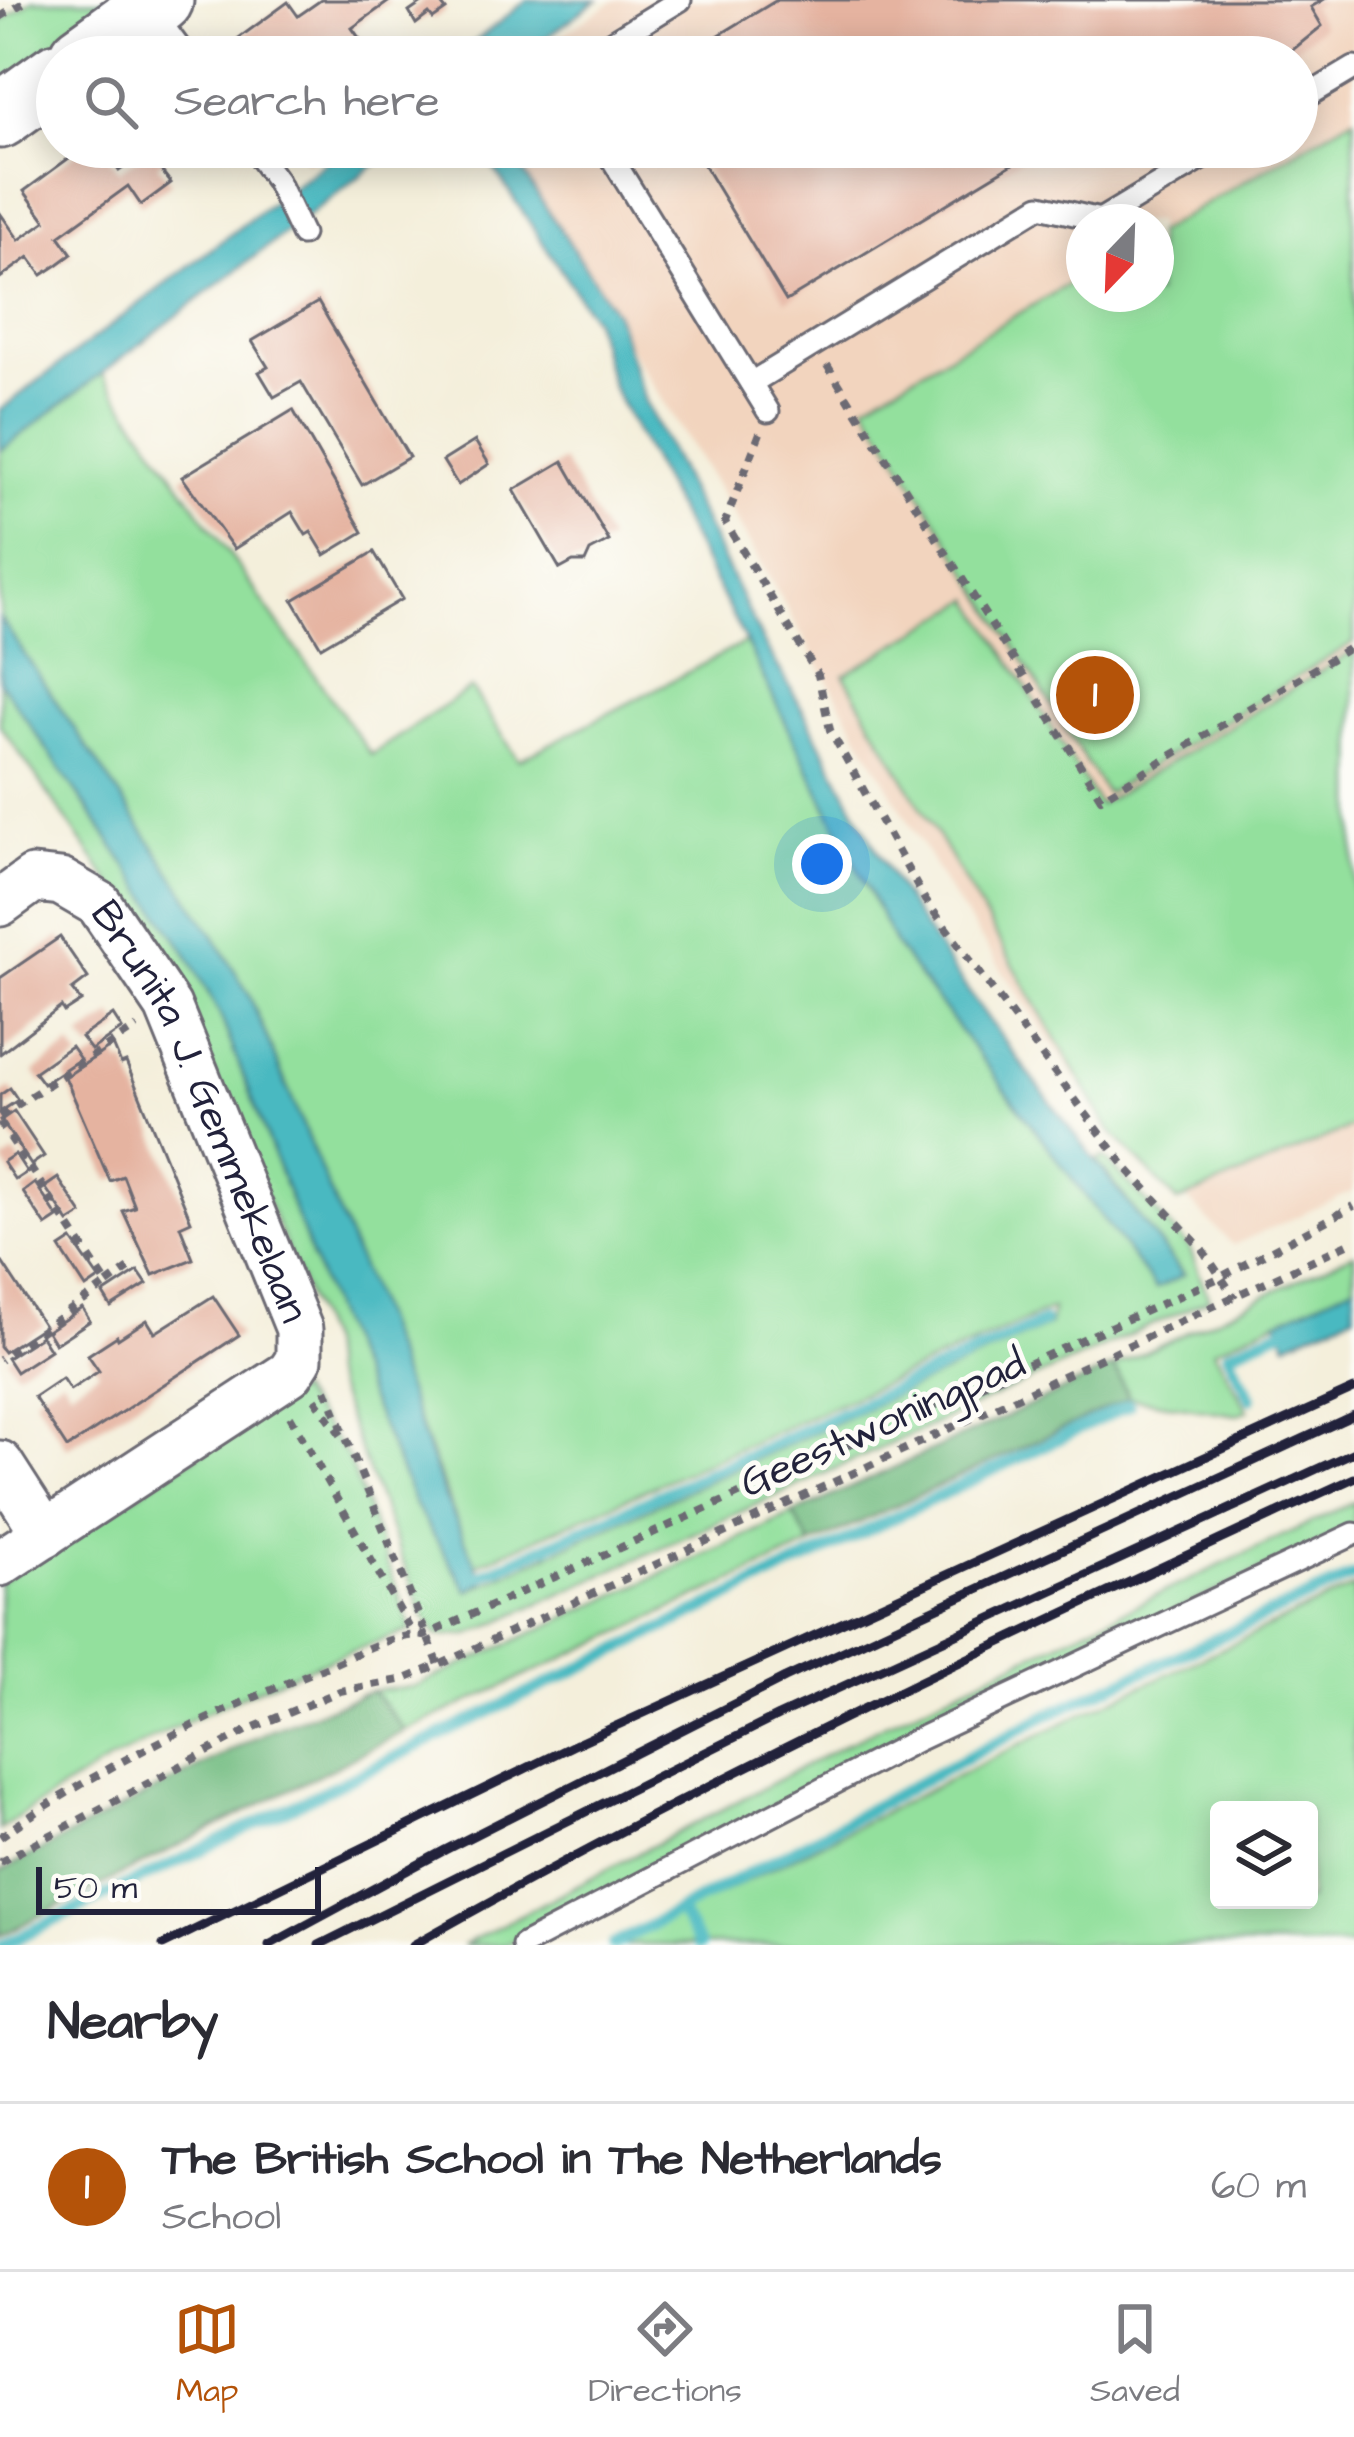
<!DOCTYPE html>
<style>
:root{--surface:#fff;--page:#f2f2f3;--text:#2b2b33;--muted:#7c7c81;--line:#e1e1e2;--accent:#b45309}
body{margin:0;font-family:"Architects Daughter",sans-serif;background:var(--page);color:var(--text)}
.controls{position:absolute;right:36px;bottom:36px;display:grid;overflow:hidden;border-radius:12px;box-shadow:0 6px 30px #0003}
.controls button{width:108px;height:108px;display:grid;place-items:center;padding:0;border:0;border-bottom:3px solid var(--line);background:var(--surface);color:var(--text);font:60px sans-serif}
.compass{position:absolute;left:1066px;top:204px;width:108px;height:108px;border-radius:50%;background:var(--surface);box-shadow:0 6px 30px #0003;rotate:203deg}
.scale{position:absolute;left:36px;bottom:30px;width:285px;box-sizing:border-box;padding-left:12px;border:6px solid #22223b;border-top:0;font-size:33px;line-height:42px;white-space:nowrap;color:#22223b;-webkit-text-stroke:9px #fdfcf7;paint-order:stroke}
.you{position:absolute;left:822px;top:864px;width:42px;height:42px;margin:-30px;border:9px solid #fff;border-radius:50%;background:#1a73e8;box-shadow:0 0 0 18px #1a73e833}
.badge{display:grid;place-items:center;width:78px;height:78px;border-radius:50%;background:var(--accent);color:#fff;font-size:39px;font-weight:700}
.pin{position:absolute;translate:-50% -50%;border:6px solid #fff;box-shadow:0 3px 12px #0006}
.list{margin:0;padding:0;list-style:none}
h2{display:flex;justify-content:space-between;align-items:center;height:156px;margin:0;padding:0 48px;font-size:51px}
h2 small{font-size:39px;font-weight:400;color:var(--muted)}
.list li{display:grid;grid-template-columns:78px 1fr auto;gap:36px;align-items:center;box-sizing:border-box;height:168px;padding:0 48px;border-top:3px solid var(--line)}
.list b{display:block;font-size:45px;white-space:nowrap}
.list p{margin:0;font-size:39px;white-space:nowrap;color:var(--muted)}
.list em{font-size:39px;font-style:normal;color:var(--muted)}
.icon{flex:none;width:66px;height:66px;fill:none;stroke:currentColor;stroke-width:2;stroke-linecap:round;stroke-linejoin:round}
.map{position:relative;flex:none;width:1354px;height:1945px;overflow:hidden}
.search{position:absolute;background:var(--surface);box-shadow:0 6px 30px #0003;left:36px;right:36px;top:36px;height:132px;display:flex;align-items:center;gap:30px;box-sizing:border-box;padding:0 42px;border-radius:66px;color:var(--muted);font-size:45px}
.sheet{height:324px;background:var(--surface)}
nav{display:flex;justify-content:space-around;align-items:center;box-sizing:border-box;height:168px;border-top:3px solid var(--line);background:var(--surface);font-size:33px;color:var(--muted)}
nav a{display:grid;justify-items:center;gap:6px}
nav .on{color:var(--accent)}
.map>svg:first-child{display:block}
.built{fill:#f2d4be;fill-rule:evenodd}
.green{fill:#93e09d;stroke:#5a816c;stroke-width:3;fill-rule:evenodd}
.forest{fill:#76be84;stroke:#4c7060;stroke-width:3}
.water{fill:#4ab9c1;stroke:#366e7e;stroke-width:3}
.lines{fill:none;stroke-linecap:round;stroke-linejoin:round}
.stream{stroke:#4ab9c1;stroke-width:12}
.building{fill:#e5b3a0}
.lane-casing{stroke:#6c6a73;stroke-width:27}
.street-casing{stroke:#6c6a73;stroke-width:51}
.secondary-casing{stroke:#6c6a73;stroke-width:69}
.path{stroke:#6c6a73;stroke-width:8;stroke-dasharray:9 9;stroke-linecap:butt}
.lane{stroke:#fff;stroke-width:21}
.street{stroke:#fff;stroke-width:45}
.secondary{stroke:#fff;stroke-width:63}
.rail{stroke:#22223b;stroke-width:9}
.labels{text-anchor:middle;dominant-baseline:central;stroke-width:10;stroke-linejoin:round;paint-order:stroke}
.street-label{font-size:42px;fill:#22223b;stroke:#fdfcf7}
</style>
<div class="map">
<svg width="1354" height="1945" viewBox="0 0 1354 1945">
<rect width="100%" height="100%" fill="#fdfcf7"/>
<filter id="ink" filterUnits="userSpaceOnUse"><feTurbulence type="fractalNoise" baseFrequency=".00833" numOctaves="2"/><feDisplacementMap in="SourceGraphic" scale="24" xChannelSelector="R" yChannelSelector="G"/><feConvolveMatrix kernelMatrix="1 2 1 2 8 2 1 2 1" color-interpolation-filters="sRGB"/></filter>
<filter id="wash" filterUnits="userSpaceOnUse"><feTurbulence type="fractalNoise" baseFrequency=".004" numOctaves="4" result="noise"/><feDisplacementMap in="SourceGraphic" scale="48" xChannelSelector="R" yChannelSelector="G"/><feGaussianBlur stdDeviation="2.7" result="paint"/><feColorMatrix in="noise" values="0 0 0 0 0 0 0 0 0 0 0 0 0 0 0 0 0 1.4 0 .05"/><feComposite in="paint" operator="in"/></filter>
<g filter="url(#wash)">
<rect width="100%" height="100%" fill="#f4efdb"/>
<path class="built" d="M 615,0 L 1354,0 L 1354,1191 L 1233,1245 L 1098,1110 L 949,892 L 723,497 L 504,147 L 1297,147 L 1297,57 L 528,57 ZM 1084,222 L 1156,222 L 1156,294 L 1084,294 Z"/>
<g class="green">
<path d="M 33,0 L 122,0 L 0,86 L 0,22 Z"/>
<path d="M 1354,117 L 1354,642 L 1106,794 L 865,404 L 1084,275 L 1084,294 L 1156,294 L 1156,233 Z"/>
<path d="M 102,373 L 371,755 L 471,688 L 519,760 L 746,642 L 896,946 L 1156,1288 L 1183,1274 L 1096,1160 L 1104,1157 L 1189,1247 L 1209,1299 L 469,1635 L 437,1636 L 422,1612 L 330,1372 L 327,1344 L 168,965 L 0,725 L 0,681 L 186,952 L 220,1014 L 332,1310 L 415,1505 L 468,1591 L 1050,1325 L 1052,1309 L 474,1566 L 310,1142 L 249,995 L 214,936 L 0,618 L 0,451 Z"/>
<path d="M 972,599 L 1099,805 L 1354,651 L 1354,1126 L 1178,1202 L 1109,1129 L 844,675 Z"/>
<path d="M 1354,1253 L 1354,1285 L 1214,1350 L 1248,1410 L 1237,1415 L 1129,1398 L 1114,1367 Z"/>
<path d="M 297,1391 L 347,1456 L 412,1630 C 273,1676 119,1746 0,1830 L 0,1582 Z"/>
<path d="M 1354,1502 L 1354,1527 L 927,1727 L 505,1945 L 463,1945 L 881,1726 Z"/>
<path d="M 793,1514 L 811,1545 L 405,1731 L 372,1691 L 416,1686 Z"/>
<path d="M 1354,1587 L 1354,1945 L 617,1945 L 1077,1716 ZM 1219,1810 L 1309,1810 L 1309,1900 L 1219,1900 Z"/>
</g>
<g class="forest">
<path d="M 1114,1367 L 1129,1398 L 811,1545 L 793,1514 Z"/>
<path d="M 372,1691 L 405,1731 L 0,1936 L 0,1872 L 270,1730 Z"/>
</g>
<g class="water">
<path d="M 527,0 L 597,0 L 520,57 L 456,57 Z"/>
<path d="M 345,147 L 398,147 L 0,451 L 0,410 Z"/>
<path d="M 480,147 L 506,147 L 615,312 L 645,401 L 764,644 C 822,734 861,834 921,923 C 1002,1044 1095,1159 1183,1275 L 1156,1289 L 896,946 L 746,642 L 612,386 L 593,319 Z"/>
<path d="M 0,618 L 214,936 L 249,995 L 373,1297 L 443,1493 L 484,1581 L 468,1591 L 415,1505 L 332,1310 L 220,1014 L 186,952 L 0,681 Z"/>
<path d="M 1354,1285 L 1354,1314 L 1287,1343 L 1277,1321 Z"/>
</g>
<g class="lines">
<g class="stream">
<path d="M 1251,1398 L 1228,1353 L 1281,1330"/>
<path d="M 480,1576 L 1044,1322"/>
<path d="M 679,1910 L 699,1945"/>
<path d="M 3,1945 L 1129,1405"/>
<path d="M 613,1945 L 1047,1715 L 1354,1576"/>
</g>
</g>
<g id="blocks">
<g class="building">
<path d="M 321,0 L 391,0 L 352,28 L 365,46 L 350,57 L 323,57 L 319,51 L 310,57 L 231,57 L 225,48 L 288,2 L 298,16 Z"/>
<path d="M 419,0 L 438,0 L 446,10 L 433,19 L 429,14 L 416,24 L 409,12 L 422,3 Z"/>
<path d="M 777,0 L 1323,0 L 1311,7 L 1322,26 L 1284,57 L 683,57 Z"/>
<path d="M 84,147 L 102,147 L 119,171 L 146,152 L 143,147 L 182,147 L 157,165 L 171,183 L 141,205 L 128,186 L 59,236 L 72,254 L 57,265 L 42,275 L 29,257 L 0,278 L 0,213 L 19,240 L 46,221 L 24,191 Z"/>
<path d="M 296,147 L 328,147 L 307,162 Z"/>
<path d="M 693,147 L 1041,147 L 786,301 Z"/>
<path d="M 318,302 L 409,457 L 362,485 L 301,382 L 274,397 L 259,372 L 268,367 L 252,341 Z"/>
<path d="M 293,410 L 363,532 L 325,555 L 311,532 L 306,535 L 292,512 L 234,549 L 182,477 Z"/>
<path d="M 475,441 L 489,464 L 458,485 L 443,461 Z"/>
<path d="M 563,461 L 609,541 L 590,551 L 585,562 L 573,562 L 560,569 L 514,490 Z"/>
<path d="M 374,552 L 402,599 L 321,647 L 293,600 Z"/>
<path d="M 60,937 L 88,978 L 72,990 L 81,1001 L 64,1012 L 61,1007 L 0,1054 L 0,978 Z"/>
<path d="M 113,1015 L 122,1029 L 91,1050 L 81,1037 Z"/>
<path d="M 113,1045 L 121,1064 L 126,1062 L 191,1221 L 180,1226 L 193,1259 L 153,1275 L 123,1211 L 135,1207 L 123,1176 L 110,1181 L 65,1077 Z"/>
<path d="M 71,1046 L 80,1059 L 43,1084 L 34,1072 Z"/>
<path d="M 10,1088 L 18,1100 L 0,1112 L 0,1095 Z"/>
<path d="M 14,1111 L 44,1156 L 31,1165 L 1,1120 Z"/>
<path d="M 15,1154 L 27,1172 L 15,1180 L 3,1162 Z"/>
<path d="M 58,1178 L 82,1214 L 69,1222 L 45,1187 Z"/>
<path d="M 35,1183 L 58,1218 L 46,1226 L 23,1192 Z"/>
<path d="M 72,1240 L 99,1279 L 86,1288 L 60,1248 Z"/>
<path d="M 0,1259 L 44,1326 L 4,1352 L 0,1347 Z"/>
<path d="M 138,1271 L 147,1284 L 111,1307 L 103,1294 Z"/>
<path d="M 213,1296 L 239,1335 L 67,1448 L 34,1397 L 62,1378 L 70,1390 L 99,1371 L 88,1355 L 117,1336 L 118,1339 L 147,1320 L 155,1333 Z"/>
<path d="M 82,1308 L 90,1321 L 55,1344 L 47,1331 Z"/>
<path d="M 41,1336 L 50,1350 L 16,1372 L 7,1358 Z"/>
</g>
</g>
</g>
<g filter="url(#ink)">
<use href="#blocks" fill-opacity="0" stroke="#6c6a73" stroke-width="3"/>
<g class="lines">
<defs>
<g id="lane">
<path d="M 154,14 L 186,57"/>
<path d="M 587,57 L 680,0"/>
<path d="M 1297,102 L 1354,68"/>
<path d="M 252,147 L 277,181 L 302,234"/>
<path d="M 605,147 L 768,411"/>
<path d="M 751,383 L 1040,206 L 1100,220 L 1221,147"/>
<path d="M 523,1945 L 917,1740 L 1354,1534"/>
</g>
<g id="street">
<path id="s1" d="M 0,903 L 33,879 L 61,882 L 99,904 L 168,1006 L 299,1329 L 299,1359 L 290,1373 L 0,1563"/>
<path d="M 0,1464 L 45,1534"/>
</g>
<g id="secondary">
<path d="M 82,57 L 161,0"/>
<path d="M 0,116 L 57,75"/>
</g>
</defs>
<use href="#lane" class="lane-casing"/>
<use href="#street" class="street-casing"/>
<use href="#secondary" class="secondary-casing"/>
<g class="path">
<path d="M 0,17 L 28,0"/>
<path d="M 827,365 L 1101,798 L 1354,645"/>
<path d="M 760,433 L 725,522 L 818,675 L 830,730 L 925,900 L 1128,1170 L 1202,1249 L 1235,1298"/>
<path d="M 0,1116 L 137,1027"/>
<path d="M 0,1122 L 107,1284 L 0,1360"/>
<path d="M 107,1284 L 135,1264"/>
<path d="M 326,1389 L 439,1665"/>
<path d="M 315,1399 L 341,1435"/>
<path d="M 290,1416 L 413,1634"/>
<path d="M 0,1837 C 101,1765 214,1713 328,1666 C 356,1655 393,1632 424,1636 L 1221,1277 L 1354,1206"/>
<path d="M 0,1862 L 252,1728 L 340,1691 L 405,1679 L 439,1665 L 1354,1241"/>
</g>
<use href="#lane" class="lane"/>
<use href="#street" class="street"/>
<use href="#secondary" class="secondary"/>
<g class="rail">
<path d="M 163,1945 L 572,1746 L 1354,1389"/>
<path d="M 269,1945 L 445,1850 L 785,1678 L 1354,1415"/>
<path d="M 319,1945 L 778,1716 L 1354,1452"/>
<path d="M 413,1945 C 718,1772 1036,1624 1354,1478"/>
</g>
</g>
</g>
<g class="labels">
<g class="street-label">
<text stroke="none"><textPath href="#s1" startOffset="345">Brunita J. Gemmekelaan</textPath></text>
<text transform="translate(883 1424) rotate(-24)">Geestwoningpad</text>
</g>
</g>
</svg>
<div class="controls">
<button><svg class="icon" aria-label="layers" viewBox="0 0 24 24"><path d="M12 4l9 5-9 5-9-5zM3 14l9 5 9-5"/></svg></button>
</div>
<svg class="compass" viewBox="-18 -18 36 36"><path d="M0-13l5 13h-10z" fill="#e53935"/><path d="M0 13l5-13h-10z" fill="#7c7c81"/></svg>
<div class="scale">50 m</div>
<div class="you"></div>
<div class="pin badge" style="left:1095px;top:695px">1</div>
<div class="search"><svg class="icon" aria-label="search" viewBox="0 0 24 24"><circle cx="10" cy="10" r="6"/><path d="M15 15l6 6"/></svg>Search here</div>
</div>
<section class="sheet">
<h2>Nearby<small></small></h2>
<ul class="list">
<li><span class="badge">1</span><div><b>The British School in The Netherlands</b><p>School</p></div><em>60 m</em></li>
</ul>
</section>
<nav>
<a class="on"><svg class="icon" aria-label="map" viewBox="0 0 24 24"><path d="M3 6l6-2 6 2 6-2v14l-6 2-6-2-6 2zM9 4v14M15 6v14"/></svg>Map</a>
<a><svg class="icon" aria-label="directions" viewBox="0 0 24 24"><path d="M12 3l9 9-9 9-9-9zM9 14v-3h6M13 9l2 2-2 2"/></svg>Directions</a>
<a><svg class="icon" aria-label="saved" viewBox="0 0 24 24"><path d="M7 4h10v16l-5-4-5 4z"/></svg>Saved</a>
</nav>
